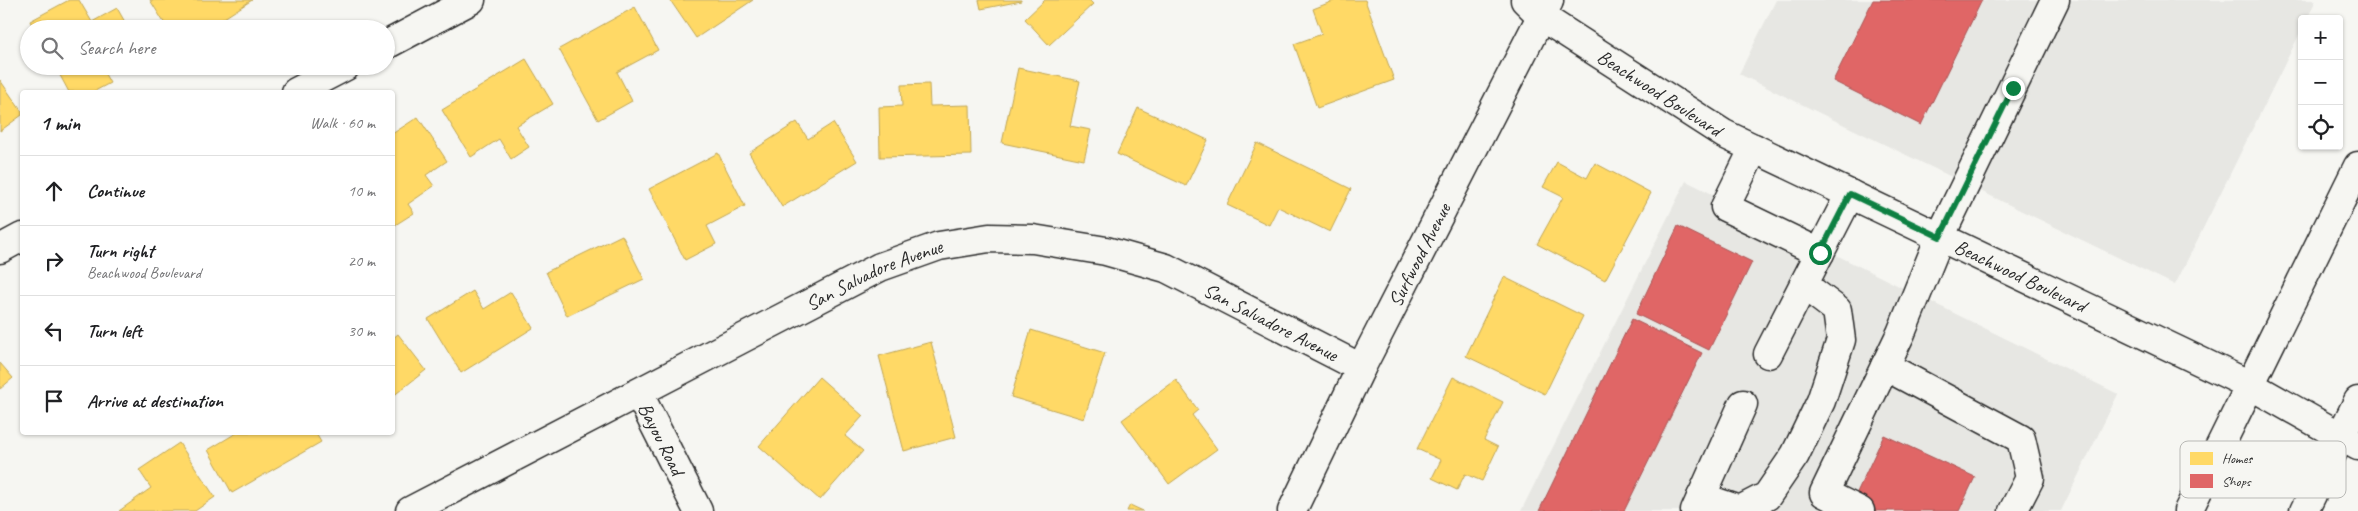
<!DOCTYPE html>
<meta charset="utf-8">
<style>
:root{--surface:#fff;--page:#f6f6f6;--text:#202124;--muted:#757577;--line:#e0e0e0}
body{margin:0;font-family:Caveat,sans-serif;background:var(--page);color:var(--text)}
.controls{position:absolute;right:15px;top:15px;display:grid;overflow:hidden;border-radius:5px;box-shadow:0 1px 4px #0004}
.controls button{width:45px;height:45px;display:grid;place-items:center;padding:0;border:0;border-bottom:1px solid var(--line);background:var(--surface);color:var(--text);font:25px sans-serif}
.stop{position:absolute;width:15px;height:15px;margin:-11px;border:4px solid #0b8043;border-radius:50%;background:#fff}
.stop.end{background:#0b8043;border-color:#fff;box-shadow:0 1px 5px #0008}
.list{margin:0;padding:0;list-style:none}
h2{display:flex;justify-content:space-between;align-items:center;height:65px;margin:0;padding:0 20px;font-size:21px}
h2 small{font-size:16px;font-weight:400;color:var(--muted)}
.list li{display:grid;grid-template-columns:32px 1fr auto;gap:15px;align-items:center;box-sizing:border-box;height:70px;padding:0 20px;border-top:1px solid var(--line)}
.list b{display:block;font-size:19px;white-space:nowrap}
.list p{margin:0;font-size:16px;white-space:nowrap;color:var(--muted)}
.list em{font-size:16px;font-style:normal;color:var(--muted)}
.icon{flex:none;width:28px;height:28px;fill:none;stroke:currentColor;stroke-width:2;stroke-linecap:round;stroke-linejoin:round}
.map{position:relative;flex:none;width:2358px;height:511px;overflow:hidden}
.search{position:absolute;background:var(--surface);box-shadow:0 1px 4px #0004;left:20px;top:20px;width:375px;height:55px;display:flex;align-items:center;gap:12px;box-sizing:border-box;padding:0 18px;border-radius:28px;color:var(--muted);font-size:19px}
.panel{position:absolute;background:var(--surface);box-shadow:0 1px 4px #0004;left:20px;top:90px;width:375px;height:345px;border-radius:5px}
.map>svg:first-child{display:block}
.built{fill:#e7e7e3}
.homes{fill:#ffd966;stroke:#bfa554}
.shops{fill:#e06666;stroke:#aa5454}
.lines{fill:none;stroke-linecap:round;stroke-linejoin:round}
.minor-casing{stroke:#2b2b2b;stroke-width:31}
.highway-casing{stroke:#2b2b2b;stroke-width:31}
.minor{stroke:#f6f6f2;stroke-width:28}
.highway{stroke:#f6f6f2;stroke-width:28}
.route{stroke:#0b8043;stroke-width:6}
.labels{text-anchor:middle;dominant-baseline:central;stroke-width:5;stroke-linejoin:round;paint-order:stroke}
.street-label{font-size:20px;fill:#2b2b2b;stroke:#f6f6f2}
.key{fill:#f6f6f2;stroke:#b9b9b6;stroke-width:1}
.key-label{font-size:14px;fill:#2b2b2b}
</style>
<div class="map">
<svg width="2358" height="511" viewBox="0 0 2358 511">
<rect width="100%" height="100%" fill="#f6f6f2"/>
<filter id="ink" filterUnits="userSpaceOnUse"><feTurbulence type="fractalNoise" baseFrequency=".02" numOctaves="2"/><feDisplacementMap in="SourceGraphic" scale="10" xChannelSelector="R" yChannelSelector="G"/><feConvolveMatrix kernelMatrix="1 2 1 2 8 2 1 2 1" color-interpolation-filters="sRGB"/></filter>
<g filter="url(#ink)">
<g class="built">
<path d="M 1776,0 L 2316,0 L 2307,19 L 2302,19 L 2302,29 L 2175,285 L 1739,74 Z"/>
<path d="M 1686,181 L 2118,394 L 2061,511 L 1521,511 Z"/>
</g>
<g class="homes">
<path d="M 69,0 L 79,0 L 92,22 L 117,8 L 129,29 L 34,29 L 30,21 Z"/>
<path d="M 150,0 L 252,0 L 207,29 L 168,29 Z"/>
<path d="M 670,0 L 753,0 L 696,38 Z"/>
<path d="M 979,0 L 1021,0 L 1021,1 L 981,9 Z"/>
<path d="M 1045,0 L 1089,0 L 1093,4 L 1049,45 L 1025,19 Z"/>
<path d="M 1336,0 L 1365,0 L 1394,80 L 1317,108 L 1294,44 L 1322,34 L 1313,9 Z"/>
<path d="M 635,7 L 658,50 L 617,72 L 632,101 L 598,120 L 559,49 Z"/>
<path d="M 526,59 L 553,104 L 516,126 L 529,147 L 511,159 L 499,139 L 471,157 L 442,110 Z"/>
<path d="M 55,66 L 103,66 L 101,67 L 110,83 L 93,92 L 69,92 Z"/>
<path d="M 1018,68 L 1080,81 L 1070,126 L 1091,130 L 1084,160 L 1002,143 Z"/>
<path d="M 0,80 L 22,112 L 22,115 L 0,131 Z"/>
<path d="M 929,84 L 930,106 L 970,105 L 971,155 L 880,157 L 879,107 L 902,106 L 901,85 Z"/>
<path d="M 1138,108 L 1208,140 L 1186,186 L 1117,154 Z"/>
<path d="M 418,117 L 447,161 L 426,175 L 434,186 L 408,204 L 414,213 L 392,227 L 392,134 Z"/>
<path d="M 797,122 L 808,139 L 833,123 L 857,161 L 782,207 L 749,153 Z"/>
<path d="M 1257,143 L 1351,189 L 1330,232 L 1278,207 L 1269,225 L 1227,205 Z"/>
<path d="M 718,153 L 745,206 L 707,226 L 716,244 L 685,260 L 649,189 Z"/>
<path d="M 1557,162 L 1587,178 L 1595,163 L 1651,193 L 1605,280 L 1537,244 L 1563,197 L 1543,187 Z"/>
<path d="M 622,235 L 644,279 L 567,316 L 546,272 Z"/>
<path d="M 1504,277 L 1583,316 L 1545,394 L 1466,356 Z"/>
<path d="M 473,291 L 484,309 L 511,292 L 533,328 L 461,373 L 428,319 Z"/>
<path d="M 1031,330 L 1105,353 L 1084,419 L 1011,397 Z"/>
<path d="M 398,334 L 426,370 L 392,397 L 392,339 Z"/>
<path d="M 931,342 L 956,437 L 904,451 L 879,356 Z"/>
<path d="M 0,363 L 13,378 L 0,389 Z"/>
<path d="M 819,377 L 863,416 L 845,436 L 863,451 L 820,500 L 759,446 Z"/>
<path d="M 1453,377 L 1503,402 L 1484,440 L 1498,447 L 1482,481 L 1465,474 L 1457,490 L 1432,478 L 1441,460 L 1417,449 Z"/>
<path d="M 1176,380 L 1198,410 L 1192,415 L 1217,449 L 1169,484 L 1122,420 Z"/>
<path d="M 238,432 L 315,432 L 321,442 L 232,493 L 208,450 Z"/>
<path d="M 179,443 L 215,497 L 195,511 L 119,511 L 151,488 L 139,470 Z"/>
<path d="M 1130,505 L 1143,511 L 1127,511 Z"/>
</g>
<g class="shops">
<path d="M 1873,0 L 1982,0 L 1921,125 L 1833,81 Z"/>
<path d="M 1678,226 L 1752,262 L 1709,350 L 1636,314 Z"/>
<path d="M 1632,319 L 1702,353 L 1624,511 L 1539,511 Z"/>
<path d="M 1884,435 L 1975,477 L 1959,511 L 1869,511 L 1852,503 Z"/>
</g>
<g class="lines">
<defs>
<g id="minor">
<path id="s1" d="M 1525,0 L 1542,17 L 1724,134 L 2250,385 L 2358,446"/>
<path d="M 386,45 L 471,0"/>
<path d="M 296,92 L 346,66"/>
<path d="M 1754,148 L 1725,207 L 1820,253"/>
<path d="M 0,249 L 22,237"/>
<path d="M 1768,354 L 1850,194"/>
<path d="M 1885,366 L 2021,439 L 2030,478 L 2013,511"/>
<path id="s2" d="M 639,394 L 698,511"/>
<path d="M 1701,497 L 1740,510 L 1767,496 L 1795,455 L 1821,401 L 1841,340 L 1837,310 L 1804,285"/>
<path id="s3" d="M 410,511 L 880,267 L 939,246 L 989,238 L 1033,239 L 1106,251 L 1166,268 L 1361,368"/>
<path id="s4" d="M 1292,511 L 1361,368 L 1549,1"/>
<path d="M 1695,511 L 1743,404"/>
<path d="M 1860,511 L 1824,493 L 1901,333 L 1940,237 L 2055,0"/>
</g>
<g id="highway">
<path d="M 2188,511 L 2358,166"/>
<path d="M 2304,511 L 2358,401"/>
</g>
</defs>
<use href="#minor" class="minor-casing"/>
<use href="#highway" class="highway-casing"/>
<use href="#minor" class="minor"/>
<use href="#highway" class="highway"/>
</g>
</g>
<g class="lines" filter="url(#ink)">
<path class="route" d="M 1820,253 L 1850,194 L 1940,237 L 2013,88"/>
</g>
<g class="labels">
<g class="street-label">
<text stroke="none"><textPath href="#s1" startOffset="164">Beachwood Boulevard</textPath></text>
<text stroke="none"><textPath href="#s4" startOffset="286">Surfwood Avenue</textPath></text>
<text stroke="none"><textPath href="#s1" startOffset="569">Beachwood Boulevard</textPath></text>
<text stroke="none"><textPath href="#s3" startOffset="521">San Salvadore Avenue</textPath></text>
<text stroke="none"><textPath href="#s3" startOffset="941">San Salvadore Avenue</textPath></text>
<text stroke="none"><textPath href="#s2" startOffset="50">Bayou Road</textPath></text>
</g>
</g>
<rect x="2180" y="441" width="166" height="57" rx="8" class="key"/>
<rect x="2190" y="452" width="23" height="13" fill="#ffd966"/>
<rect x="2190" y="474" width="23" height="14" fill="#e06666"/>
<g class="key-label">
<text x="2222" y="463">Homes</text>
<text x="2222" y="486">Shops</text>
</g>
</svg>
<div class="controls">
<button>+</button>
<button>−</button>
<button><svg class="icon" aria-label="locate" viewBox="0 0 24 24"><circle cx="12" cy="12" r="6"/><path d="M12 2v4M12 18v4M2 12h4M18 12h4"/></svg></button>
</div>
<div class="stop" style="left:1820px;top:253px"></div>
<div class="stop end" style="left:2013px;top:88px"></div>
<div class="search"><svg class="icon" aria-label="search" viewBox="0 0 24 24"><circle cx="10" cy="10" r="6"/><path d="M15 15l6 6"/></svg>Search here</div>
<section class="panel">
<h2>1 min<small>Walk · 60 m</small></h2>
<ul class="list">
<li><svg class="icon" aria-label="ahead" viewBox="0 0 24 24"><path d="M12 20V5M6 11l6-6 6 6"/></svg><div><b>Continue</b></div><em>10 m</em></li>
<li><svg class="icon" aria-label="right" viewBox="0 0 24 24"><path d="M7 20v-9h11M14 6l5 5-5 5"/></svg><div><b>Turn right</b><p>Beachwood Boulevard</p></div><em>20 m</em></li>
<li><svg class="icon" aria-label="left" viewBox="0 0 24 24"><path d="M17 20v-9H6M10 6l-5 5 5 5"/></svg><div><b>Turn left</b></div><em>30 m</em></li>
<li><svg class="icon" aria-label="arrive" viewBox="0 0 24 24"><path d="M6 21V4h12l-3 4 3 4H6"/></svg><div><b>Arrive at destination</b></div></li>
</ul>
</section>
</div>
